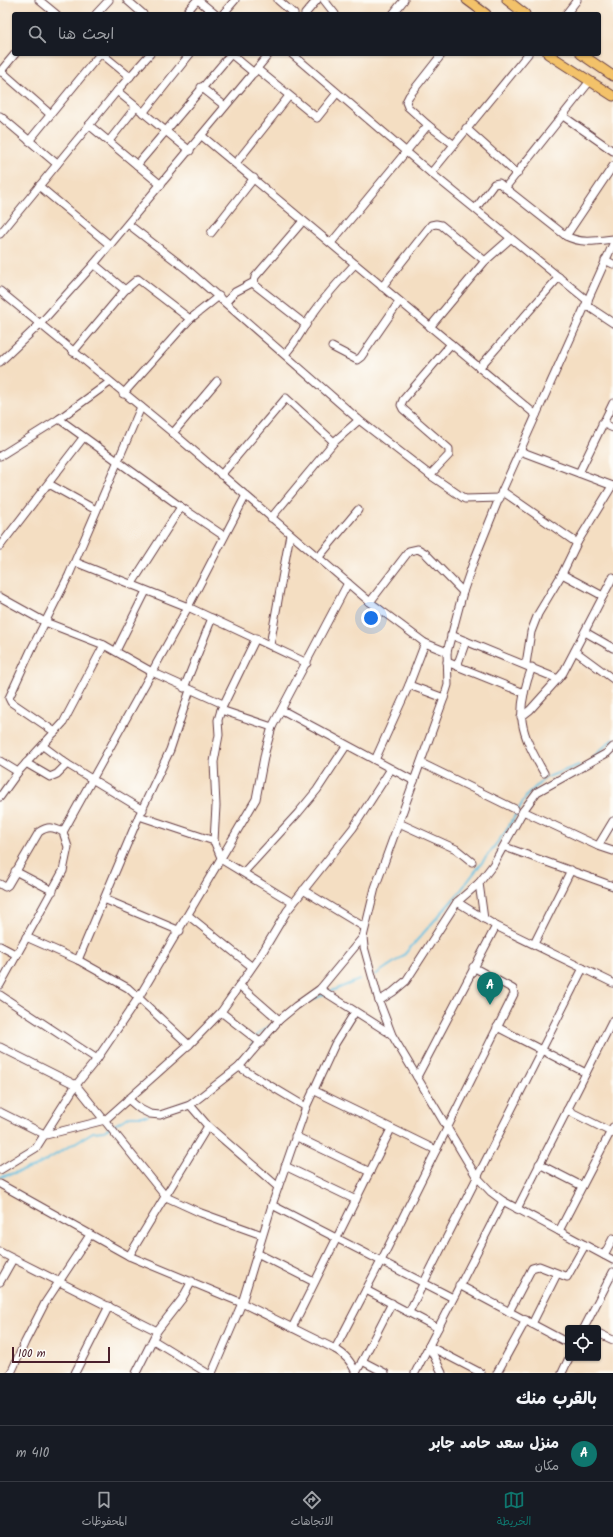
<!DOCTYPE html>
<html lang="ar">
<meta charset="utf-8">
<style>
:root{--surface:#171b24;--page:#242831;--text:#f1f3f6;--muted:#9ea1a6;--line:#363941;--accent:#0f766e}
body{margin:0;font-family:Kalam,"Playpen Sans Arabic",sans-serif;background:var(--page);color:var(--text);direction:rtl}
.controls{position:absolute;right:12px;bottom:12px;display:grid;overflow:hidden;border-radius:4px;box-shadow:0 1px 3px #0004}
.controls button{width:36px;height:36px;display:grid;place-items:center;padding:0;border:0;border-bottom:1px solid var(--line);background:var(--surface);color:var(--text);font:20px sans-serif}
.scale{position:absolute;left:12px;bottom:10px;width:98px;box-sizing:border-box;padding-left:4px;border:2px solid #4a1f2b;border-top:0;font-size:11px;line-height:14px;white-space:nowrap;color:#4a1f2b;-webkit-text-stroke:3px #fdfcf7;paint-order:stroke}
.you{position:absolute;left:371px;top:618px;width:14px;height:14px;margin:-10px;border:3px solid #fff;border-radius:50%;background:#1a73e8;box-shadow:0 0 0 6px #1a73e833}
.badge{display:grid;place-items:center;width:26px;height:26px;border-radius:50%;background:var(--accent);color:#fff;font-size:13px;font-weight:700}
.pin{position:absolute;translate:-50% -33px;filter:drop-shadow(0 1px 2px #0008)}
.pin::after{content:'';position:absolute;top:21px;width:14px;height:12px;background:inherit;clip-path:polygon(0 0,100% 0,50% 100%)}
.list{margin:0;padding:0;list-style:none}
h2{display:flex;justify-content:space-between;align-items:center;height:52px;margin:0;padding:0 16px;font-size:17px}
h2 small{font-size:13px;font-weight:400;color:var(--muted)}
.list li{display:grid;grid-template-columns:26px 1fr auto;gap:12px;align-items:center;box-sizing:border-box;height:56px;padding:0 16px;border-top:1px solid var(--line)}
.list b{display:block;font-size:15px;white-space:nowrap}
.list p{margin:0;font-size:13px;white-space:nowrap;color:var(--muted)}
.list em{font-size:13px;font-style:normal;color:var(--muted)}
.icon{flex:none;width:22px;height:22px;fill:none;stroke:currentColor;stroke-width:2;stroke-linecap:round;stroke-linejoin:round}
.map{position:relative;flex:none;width:613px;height:1373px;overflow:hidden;direction:ltr}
.search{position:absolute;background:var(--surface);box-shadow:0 1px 3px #0004;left:12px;right:12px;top:12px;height:44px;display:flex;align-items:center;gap:10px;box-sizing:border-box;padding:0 14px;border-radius:4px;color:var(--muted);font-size:15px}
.sheet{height:108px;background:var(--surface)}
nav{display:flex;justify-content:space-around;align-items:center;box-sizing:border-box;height:56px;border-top:1px solid var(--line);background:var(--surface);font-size:11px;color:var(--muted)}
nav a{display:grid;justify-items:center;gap:2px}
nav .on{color:var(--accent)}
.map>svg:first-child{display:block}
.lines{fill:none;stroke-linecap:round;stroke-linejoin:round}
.stream{stroke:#63bfe0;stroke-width:2}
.minor-casing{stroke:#643c42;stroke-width:9}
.major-casing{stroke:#643c42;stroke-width:11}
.minor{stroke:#fff;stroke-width:7}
.major{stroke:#f3c26a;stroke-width:9}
</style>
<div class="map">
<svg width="613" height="1373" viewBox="0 0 613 1373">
<rect width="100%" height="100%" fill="#fdfcf7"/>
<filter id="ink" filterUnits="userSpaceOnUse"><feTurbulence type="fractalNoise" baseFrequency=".025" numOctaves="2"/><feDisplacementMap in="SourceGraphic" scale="8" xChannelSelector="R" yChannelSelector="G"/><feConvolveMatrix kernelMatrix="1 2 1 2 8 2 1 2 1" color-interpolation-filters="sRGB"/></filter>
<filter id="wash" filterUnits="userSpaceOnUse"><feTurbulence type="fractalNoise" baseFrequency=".012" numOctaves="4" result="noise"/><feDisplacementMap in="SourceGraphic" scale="16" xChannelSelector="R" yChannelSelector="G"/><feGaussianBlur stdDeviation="0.9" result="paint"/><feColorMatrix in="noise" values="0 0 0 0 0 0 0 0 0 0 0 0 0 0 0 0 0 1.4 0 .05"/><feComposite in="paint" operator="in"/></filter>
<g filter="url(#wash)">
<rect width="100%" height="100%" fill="#f4dec2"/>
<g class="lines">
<g class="stream">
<path d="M 593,757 L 613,739"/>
<path d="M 375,975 L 402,957 L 458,894 L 506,831 L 527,795 L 545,778 L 579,765"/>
<path d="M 329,992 L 359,980"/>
<path d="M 309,1001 L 325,994"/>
<path d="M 256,1037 L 259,1033 L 271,1025"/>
<path d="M 245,1056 L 254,1041"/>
<path d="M 177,1106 L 194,1098"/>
<path d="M 0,1177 L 35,1167 L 93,1132 L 104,1131 L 130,1116 L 148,1116"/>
</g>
</g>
</g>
<g filter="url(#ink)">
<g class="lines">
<defs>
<g id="minor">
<path d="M 39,0 L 56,14"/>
<path d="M 127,0 L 143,14"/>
<path d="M 198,0 L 215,14"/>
<path d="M 278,0 L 294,14"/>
<path d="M 324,0 L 335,14"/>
<path d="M 96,14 L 109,0"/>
<path d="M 185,14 L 197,0"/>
<path d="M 223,14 L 235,0"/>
<path d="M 305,14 L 317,0"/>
<path d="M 393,14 L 404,0"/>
<path d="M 566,14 L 577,0"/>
<path d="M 102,54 L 130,77"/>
<path d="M 231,54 L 254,73"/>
<path d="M 292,54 L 431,173 L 588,301"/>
<path d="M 257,69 L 317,118 L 337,93"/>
<path d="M 1,71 L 50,114"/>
<path d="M 0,72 L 15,54"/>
<path d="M 201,87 L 225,106"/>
<path d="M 117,91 L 190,151"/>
<path d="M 143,113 L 190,54"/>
<path d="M 0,116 L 57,164"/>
<path d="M 563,116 L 613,151"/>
<path d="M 89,125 L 161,185"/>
<path d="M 428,125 L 408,107 L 406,102 L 409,96 L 442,54"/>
<path d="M 466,128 L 517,174"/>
<path d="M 202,136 L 536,415"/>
<path d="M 29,141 L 100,54"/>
<path d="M 109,141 L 136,107"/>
<path d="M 236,163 L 289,96"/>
<path d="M 137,165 L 231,54"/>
<path d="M 431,173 L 528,54"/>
<path d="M 39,186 L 110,245"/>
<path d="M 505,188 L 590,81"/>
<path d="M 476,208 L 494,184 L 499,183 L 566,236 C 581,244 597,241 613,239"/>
<path d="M 128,224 L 190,272 L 359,420 L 430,475 L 465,499 L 500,498"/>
<path d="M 211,233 L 254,178"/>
<path d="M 0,234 L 117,91 L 150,54"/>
<path d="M 566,236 L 613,166"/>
<path d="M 331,243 L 428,125 L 453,144"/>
<path d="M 613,244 L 502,491 L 473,563 L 463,592 L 447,652 L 448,685 L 444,698 L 375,888 L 363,937 L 364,947 L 379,1001 L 392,1035 L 476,1176 L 491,1192 L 503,1201 L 613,1260"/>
<path d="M 605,260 L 613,264"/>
<path d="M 94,264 L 125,290"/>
<path d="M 254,282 L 255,285 L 306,325"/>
<path d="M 382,287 L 431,225 L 436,224 L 441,225 L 485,261"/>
<path d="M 0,291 L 173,433 L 370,602 L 425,643 L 447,652"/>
<path d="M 226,302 L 235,292 L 254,282 L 255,277 L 303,221"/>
<path d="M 586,305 L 613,323"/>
<path d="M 430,327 L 485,261 L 510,239"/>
<path d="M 332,347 L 357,360 L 361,357 L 399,302"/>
<path d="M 73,352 L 125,290 L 138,279 L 190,319"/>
<path d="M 285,354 C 298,341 304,325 315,311 C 327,294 341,279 355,264"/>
<path d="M 0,362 L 40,324 L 94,264 L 269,54"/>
<path d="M 479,368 L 559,277"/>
<path d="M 123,394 L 190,319 L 219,296"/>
<path d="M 59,419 L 181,507 L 224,536"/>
<path d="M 602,423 L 613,428"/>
<path d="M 173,433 L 217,381"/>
<path d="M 334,442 L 359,420"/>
<path d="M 520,451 L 613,486"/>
<path d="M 0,456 L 59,419 L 110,382"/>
<path d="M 579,473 L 613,403"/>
<path d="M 221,475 L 286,398 L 334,442 L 271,518"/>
<path d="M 430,475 L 449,455 L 449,449 L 403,409 L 401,405 L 403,400 L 451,344"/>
<path d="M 49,484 L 96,510"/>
<path d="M 502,491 L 577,543"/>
<path d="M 0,546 L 83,438"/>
<path d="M 318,558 L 358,510"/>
<path d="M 75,562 L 188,607 L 307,663"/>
<path d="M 562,574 L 603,596"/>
<path d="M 131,585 L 181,507"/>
<path d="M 0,597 L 45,622 L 104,645 L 152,672 L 223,704"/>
<path d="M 370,602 L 409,551 L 418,549 L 425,553 L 463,592"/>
<path d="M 585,632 L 613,648"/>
<path d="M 451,635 L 558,679 L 563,673 L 613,577"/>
<path d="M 256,638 L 221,710 L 218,720 L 219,735 L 214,762 L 216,806 L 214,841 L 222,860 L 293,903"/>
<path d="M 270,645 L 290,534"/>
<path d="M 116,651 L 146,591"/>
<path d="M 575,651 L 613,679"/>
<path d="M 447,662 L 524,693"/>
<path d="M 526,664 L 531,632 L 538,614 L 562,574 L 577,543 L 612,486"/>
<path d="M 457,666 L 466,641"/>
<path d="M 532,667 C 514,715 520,731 544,773"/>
<path d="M 409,685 L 444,698"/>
<path d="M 184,688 L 212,618"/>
<path d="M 221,710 L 272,727"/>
<path d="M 282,710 L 414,781"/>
<path d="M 521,717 L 530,710 L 558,679"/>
<path d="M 55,732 L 11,702 L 9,698 L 32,648 L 69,575 L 141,407"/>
<path d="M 43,746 L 67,764 L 143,810"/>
<path d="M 375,760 L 409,685 L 425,643"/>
<path d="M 0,761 L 18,772"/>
<path d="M 26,763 L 50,777 L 57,774 L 67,764"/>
<path d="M 421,763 L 515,809"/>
<path d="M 0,797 L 18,772 L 63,723 L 104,645"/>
<path d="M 523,811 L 598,846"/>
<path d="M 139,816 L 214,841"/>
<path d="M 613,821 L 598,846 L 613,851"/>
<path d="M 399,823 L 456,849 L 472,862"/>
<path d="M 63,832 L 188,607 L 245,497"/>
<path d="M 505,847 L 613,886"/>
<path d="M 15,871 L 53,891"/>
<path d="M 244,872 L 298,813 L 317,790 L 346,746"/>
<path d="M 479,883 L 484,919"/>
<path d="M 0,884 L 5,887 L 8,885 L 39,832 C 48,826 53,827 63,832 L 68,847 L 63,871 L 0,985"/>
<path d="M 303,890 L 364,927"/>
<path d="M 104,899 L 180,931"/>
<path d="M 457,902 L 496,926 L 613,983"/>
<path d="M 189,916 L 251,966"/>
<path d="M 26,937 L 78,960 L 128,988 L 189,1045"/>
<path d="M 534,944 L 571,870"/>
<path d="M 0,946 L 17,955"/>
<path d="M 78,960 L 139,816 L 170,750 L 190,690"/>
<path d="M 239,985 L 279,1020"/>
<path d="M 320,989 L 391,1034"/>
<path d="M 0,995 L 97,1059"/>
<path d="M 379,1001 L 393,992 L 406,981 L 457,902 L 479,883 L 493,865 L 523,811 L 537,792 L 607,753 L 613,747"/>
<path d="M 221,1012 L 261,1043"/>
<path d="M 497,1027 L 586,1073"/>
<path d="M 0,1047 L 76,1085 L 166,1197 L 201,1213 L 262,1235"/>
<path d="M 239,1067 L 306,1107"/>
<path d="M 417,1077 L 496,926"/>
<path d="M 313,1090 L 436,1150"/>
<path d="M 128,1099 L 140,1109 L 150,1114 L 160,1115 L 190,1105 L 239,1067 L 279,1020 L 296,1006 L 320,989 L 363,937"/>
<path d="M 190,1105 L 208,1126 L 278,1187"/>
<path d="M 567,1110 L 613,1133"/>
<path d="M 0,1112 L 46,1135 L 105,1120 L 189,1045 L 221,1012 L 262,953 L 287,911 L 353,828 L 391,769"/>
<path d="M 295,1136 L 370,1172"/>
<path d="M 539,1164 L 582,1186"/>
<path d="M 285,1166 L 356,1200"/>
<path d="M 0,1170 L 36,1148 L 76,1085 L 97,1059 L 139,997 L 256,799 L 265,752 L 272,727 L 348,583"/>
<path d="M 0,1184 L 129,1256 L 242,1303 L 335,1349 C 346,1355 351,1362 356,1373"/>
<path d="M 272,1205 L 453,1298"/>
<path d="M 517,1209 L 613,1020"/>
<path d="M 559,1231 L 613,1127"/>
<path d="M 0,1252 L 157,1331"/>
<path d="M 257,1253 L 314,1282"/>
<path d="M 604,1255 L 613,1238"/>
<path d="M 129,1256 L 208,1126"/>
<path d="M 0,1282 L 13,1259"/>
<path d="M 459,1285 L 568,1343"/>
<path d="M 366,1290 L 438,1328"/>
<path d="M 409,1312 L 583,968"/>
<path d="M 509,1312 L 532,1268 L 539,1266 L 567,1277 L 585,1245"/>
<path d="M 532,1324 L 557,1274"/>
<path d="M 292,1328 L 391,1129"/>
<path d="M 584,1328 L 613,1272"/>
<path d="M 598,1333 L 613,1340"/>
<path d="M 153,1340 L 207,1373"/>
<path d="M 429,1346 L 481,1373"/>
<path d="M 429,1346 L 442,1373"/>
<path d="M 335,1349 L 381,1261 L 514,994 L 513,989 L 473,967"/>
<path d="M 362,1361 L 385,1373"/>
<path d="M 11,1373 L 25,1342 L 45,1303 L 90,1235"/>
<path d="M 75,1373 L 109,1306"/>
<path d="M 136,1373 L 157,1331 L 182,1299 L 192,1281"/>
<path d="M 212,1373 L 242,1303 L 272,1205 L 306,1107 L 335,1044 L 355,1012"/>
<path d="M 356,1373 L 392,1303"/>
<path d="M 415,1373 L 503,1201"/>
<path d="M 497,1373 L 526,1320"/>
<path d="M 562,1373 L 569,1358"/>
</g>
<g id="major">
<path d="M 467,0 L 486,14"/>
<path d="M 507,0 L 525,14"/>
<path d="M 548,54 L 613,96"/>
<path d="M 581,54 L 613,76"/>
</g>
</defs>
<use href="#minor" class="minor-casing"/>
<use href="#major" class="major-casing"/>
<use href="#minor" class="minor"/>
<use href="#major" class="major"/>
</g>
</g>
</svg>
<div class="controls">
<button><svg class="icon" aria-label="locate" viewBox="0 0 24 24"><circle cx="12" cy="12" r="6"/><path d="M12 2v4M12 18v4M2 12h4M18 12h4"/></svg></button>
</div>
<div class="scale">100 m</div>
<div class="you"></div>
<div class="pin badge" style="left:490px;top:1005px">A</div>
<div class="search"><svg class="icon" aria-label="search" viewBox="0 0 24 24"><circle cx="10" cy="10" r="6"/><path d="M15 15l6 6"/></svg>ابحث هنا</div>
</div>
<section class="sheet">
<h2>بالقرب منك<small></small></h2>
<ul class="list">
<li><span class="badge">A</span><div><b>منزل سعد حامد جابر</b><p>مكان</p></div><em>410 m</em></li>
</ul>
</section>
<nav>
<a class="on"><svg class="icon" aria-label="map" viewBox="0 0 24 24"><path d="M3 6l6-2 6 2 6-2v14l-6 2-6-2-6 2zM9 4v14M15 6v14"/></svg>الخريطة</a>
<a><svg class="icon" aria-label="directions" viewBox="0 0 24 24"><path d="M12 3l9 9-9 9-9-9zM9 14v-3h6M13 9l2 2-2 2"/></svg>الاتجاهات</a>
<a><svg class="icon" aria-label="saved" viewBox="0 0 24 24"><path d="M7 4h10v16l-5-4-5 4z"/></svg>المحفوظات</a>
</nav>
